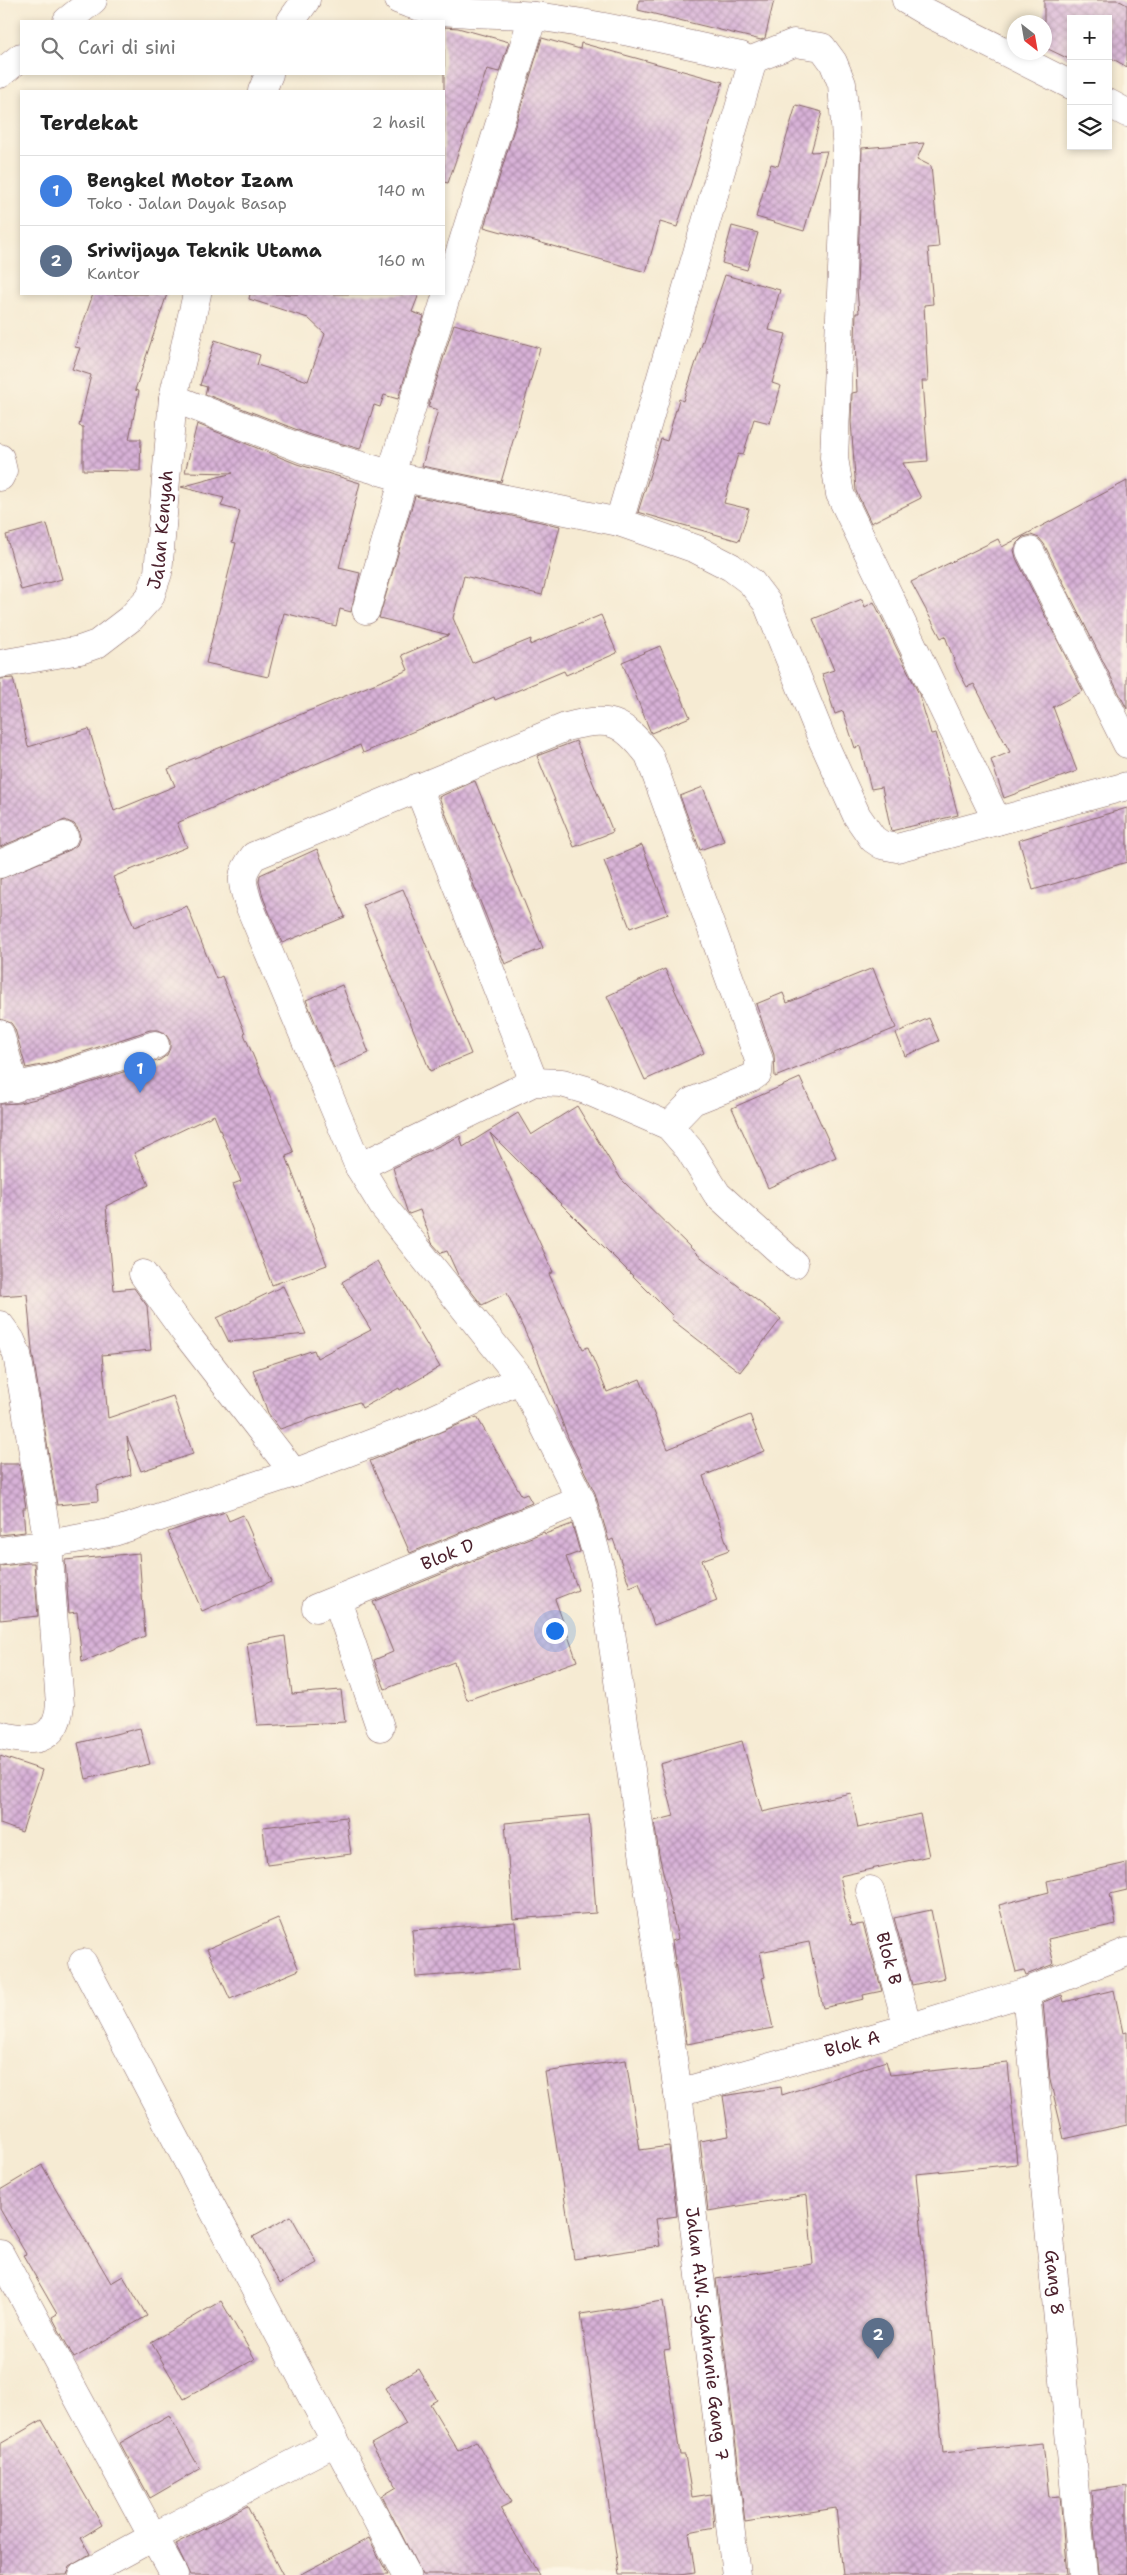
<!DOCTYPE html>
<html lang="id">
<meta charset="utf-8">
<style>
:root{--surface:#fff;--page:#f2f2f2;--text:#222;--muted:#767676;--line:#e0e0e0;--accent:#db2777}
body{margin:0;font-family:"Shantell Sans",sans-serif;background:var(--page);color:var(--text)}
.controls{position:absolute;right:15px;top:15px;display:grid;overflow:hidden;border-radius:0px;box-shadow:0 2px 8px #0003}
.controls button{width:45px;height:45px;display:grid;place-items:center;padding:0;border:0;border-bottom:1px solid var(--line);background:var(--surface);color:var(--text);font:25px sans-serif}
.compass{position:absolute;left:1007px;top:15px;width:45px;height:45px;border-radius:50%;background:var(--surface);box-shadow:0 2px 8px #0003;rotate:149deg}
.you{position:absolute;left:554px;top:1630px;width:18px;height:18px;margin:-12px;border:4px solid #fff;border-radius:50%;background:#1a73e8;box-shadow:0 0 0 8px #1a73e833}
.badge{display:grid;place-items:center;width:32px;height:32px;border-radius:50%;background:var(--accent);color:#fff;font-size:16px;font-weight:700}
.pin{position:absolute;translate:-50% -41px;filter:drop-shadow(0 1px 2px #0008)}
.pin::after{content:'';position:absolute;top:26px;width:18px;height:15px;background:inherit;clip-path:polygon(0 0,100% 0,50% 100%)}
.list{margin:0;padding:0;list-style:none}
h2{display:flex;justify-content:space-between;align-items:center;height:65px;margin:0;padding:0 20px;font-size:21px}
h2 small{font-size:16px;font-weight:400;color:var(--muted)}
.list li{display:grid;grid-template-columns:32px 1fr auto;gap:15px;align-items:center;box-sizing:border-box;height:70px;padding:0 20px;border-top:1px solid var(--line)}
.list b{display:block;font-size:19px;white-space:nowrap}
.list p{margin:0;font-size:16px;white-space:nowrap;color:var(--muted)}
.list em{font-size:16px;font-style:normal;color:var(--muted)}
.icon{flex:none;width:28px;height:28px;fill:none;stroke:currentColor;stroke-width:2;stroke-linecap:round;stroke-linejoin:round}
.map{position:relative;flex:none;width:1127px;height:2575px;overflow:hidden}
.search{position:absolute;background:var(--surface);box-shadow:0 2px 8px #0003;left:20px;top:20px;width:425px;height:55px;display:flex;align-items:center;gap:12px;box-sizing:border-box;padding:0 18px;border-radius:0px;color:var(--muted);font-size:19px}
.panel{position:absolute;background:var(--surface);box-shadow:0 2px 8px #0003;left:20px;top:90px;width:425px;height:205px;border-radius:0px}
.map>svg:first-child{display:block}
.building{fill:url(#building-cross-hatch)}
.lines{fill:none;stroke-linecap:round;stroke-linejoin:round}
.minor-casing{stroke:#866666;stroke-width:29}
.minor{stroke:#fff;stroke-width:28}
.labels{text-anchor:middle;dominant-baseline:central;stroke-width:4.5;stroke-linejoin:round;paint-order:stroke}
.street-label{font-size:18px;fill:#4a1f2b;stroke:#fcf5e5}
</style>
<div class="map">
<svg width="1127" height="2575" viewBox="0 0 1127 2575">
<defs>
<pattern id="building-cross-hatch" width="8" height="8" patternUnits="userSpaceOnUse" patternTransform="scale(1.25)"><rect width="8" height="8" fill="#d8b2d8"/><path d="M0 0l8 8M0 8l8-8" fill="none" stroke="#b190af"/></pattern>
</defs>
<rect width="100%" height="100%" fill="#fcf5e5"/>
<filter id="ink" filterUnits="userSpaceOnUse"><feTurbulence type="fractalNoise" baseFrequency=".02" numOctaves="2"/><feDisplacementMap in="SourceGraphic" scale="10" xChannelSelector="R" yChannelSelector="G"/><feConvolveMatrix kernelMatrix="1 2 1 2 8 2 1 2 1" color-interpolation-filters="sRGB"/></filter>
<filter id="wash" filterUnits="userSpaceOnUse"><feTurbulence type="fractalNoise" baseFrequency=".0096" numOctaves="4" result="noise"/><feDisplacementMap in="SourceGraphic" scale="20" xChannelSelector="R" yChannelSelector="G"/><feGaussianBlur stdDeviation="1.12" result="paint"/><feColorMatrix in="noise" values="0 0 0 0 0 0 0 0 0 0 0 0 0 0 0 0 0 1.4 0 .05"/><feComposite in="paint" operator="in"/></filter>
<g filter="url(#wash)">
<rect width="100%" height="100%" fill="#f6ebd3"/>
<g id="blocks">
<g class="building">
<path d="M 639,0 L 774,0 L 765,38 L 761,40 L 638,10 Z"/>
<path d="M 1044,0 L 1118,0 L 1127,5 L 1127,67 L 1108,56 L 1108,19 L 1071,19 L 1071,60 L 1044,47 Z"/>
<path d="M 444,27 L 458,28 L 509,42 L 499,72 L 487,69 L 448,183 L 444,182 Z"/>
<path d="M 542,38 L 580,49 L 581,43 L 723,82 L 677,227 L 660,222 L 646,272 L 484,227 Z"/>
<path d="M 796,105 L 822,112 L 811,152 L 827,151 L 804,231 L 756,217 L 771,164 L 778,166 Z"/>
<path d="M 924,143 L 917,159 L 931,166 L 939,247 L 928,248 L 933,304 L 924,305 L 928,381 L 922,381 L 928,461 L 903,463 L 921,498 L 871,523 L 856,491 L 851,421 L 852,393 L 857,392 L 855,339 L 856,313 L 859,313 L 857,289 L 862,148 Z"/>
<path d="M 732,226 L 758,233 L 747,270 L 722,263 Z"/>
<path d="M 725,275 L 780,290 L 769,330 L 786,334 L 772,383 L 781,386 L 770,423 L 754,419 L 743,455 L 738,454 L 724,503 L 749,509 L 739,541 L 638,512 L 661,439 L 667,441 L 679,399 L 683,401 Z"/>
<path d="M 93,294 L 167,294 L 135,390 L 139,391 L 129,439 L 141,439 L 140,471 L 83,470 L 83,427 L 79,426 L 91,375 L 72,369 L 80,348 L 75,347 Z"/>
<path d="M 250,294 L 419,294 L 412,312 L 424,316 L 398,399 L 384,395 L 380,407 L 374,405 L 360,449 L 308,434 L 205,394 L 207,387 L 200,385 L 215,340 L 260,355 L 257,365 L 308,381 L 325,334 L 308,318 L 249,299 Z"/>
<path d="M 454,324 L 540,348 L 501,482 L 422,466 L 438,410 L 428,407 Z"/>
<path d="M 197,424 L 297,464 L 360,483 L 339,568 L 360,573 L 351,612 L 340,609 L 336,626 L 284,613 L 268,677 L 206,663 L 236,543 L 232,542 L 240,511 L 221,506 L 224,498 L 181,487 L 233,473 L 185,472 Z"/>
<path d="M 1127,481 L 1127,709 L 1044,544 L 1039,538 L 1031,535 L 1023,537 L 1017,543 L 1014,550 L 1016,558 L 1083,691 L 1053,707 L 1077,771 L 1004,798 L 991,760 L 1010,752 L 974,684 L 967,687 L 957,668 L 945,636 L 941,638 L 911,582 L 998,539 L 1002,547 Z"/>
<path d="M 415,496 L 560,526 L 542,595 L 464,576 L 453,618 L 472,663 L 531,639 L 530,645 L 601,615 L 617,653 L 566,675 L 564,671 L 495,700 L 494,697 L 363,753 L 360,745 L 177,823 L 187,847 L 113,877 L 134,927 L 187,906 L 216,979 L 222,976 L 245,1033 L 244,1034 L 294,1153 L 286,1156 L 327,1265 L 272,1285 L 233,1184 L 241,1181 L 214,1115 L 134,1153 L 149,1185 L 106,1206 L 114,1290 L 134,1288 L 147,1306 L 151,1350 L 102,1355 L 108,1418 L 173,1396 L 193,1454 L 141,1471 L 127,1437 L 131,1475 L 97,1486 L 98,1501 L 57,1505 L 32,1350 L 27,1294 L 0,1296 L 0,1104 L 19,1103 L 56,1094 L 160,1060 L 167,1055 L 170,1048 L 170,1041 L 165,1033 L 158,1030 L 150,1030 L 47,1064 L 26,1068 L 15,1029 L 11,1023 L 0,1019 L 0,879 L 70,850 L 77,845 L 80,837 L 78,829 L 74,824 L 65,820 L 0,847 L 0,679 L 13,678 L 28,747 L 89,729 L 114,811 L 175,786 L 168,769 L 408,670 L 402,655 L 449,635 L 379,618 Z"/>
<path d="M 47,524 L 62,579 L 21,590 L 6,535 Z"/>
<path d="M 862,599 L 865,607 L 874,602 L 919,694 L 931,734 L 936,733 L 958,815 L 891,831 L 882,787 L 871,789 L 860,746 L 855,748 L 843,711 L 835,714 L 822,674 L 834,670 L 813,619 Z"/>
<path d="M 660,646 L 690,717 L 651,733 L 622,662 Z"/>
<path d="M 576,741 L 613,832 L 574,847 L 537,756 Z"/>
<path d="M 475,781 L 543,948 L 505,964 L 439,797 Z"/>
<path d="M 703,787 L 724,841 L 700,850 L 680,796 Z"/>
<path d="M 1127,808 L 1127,862 L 1033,890 L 1019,840 Z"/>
<path d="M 642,845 L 668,914 L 630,928 L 604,861 Z"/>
<path d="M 317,849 L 345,917 L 282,943 L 264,900 L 259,882 L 260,875 Z"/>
<path d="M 403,889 L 471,1054 L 430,1071 L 363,905 Z"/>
<path d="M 873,968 L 896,1028 L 775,1077 L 774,1055 L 756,1004 L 783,993 L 787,1003 Z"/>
<path d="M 665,969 L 704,1053 L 645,1080 L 607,996 Z"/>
<path d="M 342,985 L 369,1053 L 334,1068 L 306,1000 Z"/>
<path d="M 929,1018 L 939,1041 L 905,1056 L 896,1033 Z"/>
<path d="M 800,1078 L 836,1157 L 768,1188 L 732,1108 Z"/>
<path d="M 577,1106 L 621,1179 L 697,1254 L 781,1319 L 740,1372 L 671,1319 L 673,1316 L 490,1133 L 553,1272 L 549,1274 L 583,1349 L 588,1347 L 607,1392 L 640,1379 L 668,1449 L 750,1415 L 764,1451 L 703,1476 L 729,1550 L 702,1560 L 717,1601 L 654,1625 L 639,1583 L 630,1587 L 613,1539 L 609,1541 L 595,1493 L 569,1440 L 538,1360 L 507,1293 L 482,1305 L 458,1275 L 447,1251 L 441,1253 L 432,1243 L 420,1210 L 409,1214 L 407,1211 L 393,1168 L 460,1136 L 463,1147 L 518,1113 L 531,1135 Z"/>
<path d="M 377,1261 L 440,1367 L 400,1390 L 399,1388 L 362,1408 L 359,1402 L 280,1429 L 268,1413 L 253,1370 L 314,1350 L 317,1358 L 371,1330 L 342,1282 Z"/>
<path d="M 283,1286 L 306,1334 L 229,1342 L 217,1318 Z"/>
<path d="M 477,1417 L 522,1496 L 527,1494 L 532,1503 L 410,1553 L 370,1461 Z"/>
<path d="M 0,1464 L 19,1464 L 26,1508 L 23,1508 L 25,1532 L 0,1535 Z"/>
<path d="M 225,1512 L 229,1521 L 243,1515 L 272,1581 L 202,1611 L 168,1532 Z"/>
<path d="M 572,1524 L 580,1552 L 566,1557 L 578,1590 L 555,1599 L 577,1661 L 467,1700 L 454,1662 L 385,1689 L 374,1660 L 393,1652 L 373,1602 L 544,1532 L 545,1534 Z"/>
<path d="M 139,1553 L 145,1636 L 82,1662 L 77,1612 L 69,1613 L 65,1560 Z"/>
<path d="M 28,1563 L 34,1563 L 38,1616 L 0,1620 L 0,1566 Z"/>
<path d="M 285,1636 L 292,1694 L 341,1690 L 345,1722 L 258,1726 L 247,1643 Z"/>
<path d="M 140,1728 L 150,1764 L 86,1779 L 78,1743 Z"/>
<path d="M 742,1741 L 762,1812 L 851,1793 L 858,1828 L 920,1814 L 929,1856 L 840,1876 L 851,1926 L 863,1924 L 882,1991 L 863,1995 L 864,1999 L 823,2008 L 809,1942 L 760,1952 L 765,1977 L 762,1978 L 773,2028 L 687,2044 L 672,1941 L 678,1939 L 659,1854 L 654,1821 L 674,1816 L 660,1764 Z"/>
<path d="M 0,1756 L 42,1770 L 22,1832 L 0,1824 Z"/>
<path d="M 589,1815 L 596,1913 L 513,1919 L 505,1823 Z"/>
<path d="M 346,1817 L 351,1854 L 267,1865 L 263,1827 Z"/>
<path d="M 1127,1863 L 1127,1890 L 1110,1894 L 1116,1924 L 1048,1939 L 1054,1964 L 1026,1975 L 1024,1970 L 1016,1972 L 999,1905 L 1049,1892 L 1047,1881 Z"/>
<path d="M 931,1910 L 945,1978 L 912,1985 L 894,1918 Z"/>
<path d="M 278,1918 L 299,1970 L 230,1999 L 207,1949 Z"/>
<path d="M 515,1922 L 519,1969 L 416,1977 L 412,1930 Z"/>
<path d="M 1114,1990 L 1123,2033 L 1127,2032 L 1127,2125 L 1064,2139 L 1050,2080 L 1043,2002 L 1062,1995 L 1064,2002 Z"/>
<path d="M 626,2060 L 640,2150 L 669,2146 L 677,2216 L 656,2219 L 660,2246 L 574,2259 L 545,2072 Z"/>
<path d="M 886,2061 L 890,2075 L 1008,2063 L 1017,2164 L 916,2174 L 943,2453 L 1043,2443 L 1049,2497 L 1060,2496 L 1067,2575 L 843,2575 L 836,2508 L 745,2522 L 716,2279 L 813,2264 L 807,2195 L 708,2211 L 700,2141 L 729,2136 L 723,2096 L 781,2087 L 782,2095 Z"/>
<path d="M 42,2165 L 111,2283 L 123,2276 L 147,2316 L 74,2358 L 52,2317 L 57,2314 L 23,2255 L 26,2254 L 0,2209 L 0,2190 Z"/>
<path d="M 291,2216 L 317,2263 L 280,2284 L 253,2237 Z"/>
<path d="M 221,2301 L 255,2359 L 184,2399 L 151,2342 Z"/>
<path d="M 663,2301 L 670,2349 L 664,2350 L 680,2455 L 685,2455 L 692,2497 L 711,2494 L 714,2527 L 689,2532 L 695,2573 L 679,2575 L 619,2575 L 581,2314 Z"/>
<path d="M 418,2368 L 437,2400 L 430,2404 L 458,2451 L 476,2441 L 512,2502 L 500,2508 L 539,2575 L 422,2575 L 382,2496 L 397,2487 L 371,2444 L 406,2424 L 385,2388 Z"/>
<path d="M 169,2415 L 200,2469 L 150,2498 L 120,2443 Z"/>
<path d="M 42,2420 L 102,2525 L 81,2538 L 90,2554 L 70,2566 L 67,2575 L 0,2575 L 0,2444 Z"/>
<path d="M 1127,2486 L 1127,2575 L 1098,2575 L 1091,2491 Z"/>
<path d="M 247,2506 L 283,2575 L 190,2575 L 175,2544 Z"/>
<path d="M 369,2538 L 388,2575 L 299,2575 Z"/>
</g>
</g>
</g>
<g filter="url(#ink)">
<use href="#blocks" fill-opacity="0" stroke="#866666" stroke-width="1"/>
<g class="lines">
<defs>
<g id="minor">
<path d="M 399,0 C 441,18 490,11 535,16 C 604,25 673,41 741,56 L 749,61 L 751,67 L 619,522"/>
<path d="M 906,0 L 928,13 L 1071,85"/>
<path d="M 67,21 L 93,0"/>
<path d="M 291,21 L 306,0"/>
<path d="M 749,61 L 794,43 L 822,47 L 833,62 L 842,84 L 847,152 L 834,458 L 840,494 L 997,821"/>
<path d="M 0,74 L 21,57"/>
<path d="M 262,91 L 269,74"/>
<path d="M 1108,103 L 1127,113"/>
<path d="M 173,398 L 303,449 L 404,478 L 619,522 L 696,549 L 731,567 L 751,582 L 767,603 L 822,739 L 857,816 L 873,839 L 882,845 L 897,848 L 1127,786"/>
<path d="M 0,458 L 3,471 L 0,477"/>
<path d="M 391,474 L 533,16"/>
<path d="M 1030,551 L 1127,744"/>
<path d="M 366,610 L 404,478"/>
<path id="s1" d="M 0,664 L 80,650 L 97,644 L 131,618 L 150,597 L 158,573 L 173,398 L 197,294"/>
<path d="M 418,787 L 534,1082"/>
<path d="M 0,864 L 64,836"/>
<path d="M 0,1034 L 15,1088"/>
<path d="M 0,1089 L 51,1079 L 155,1045"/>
<path id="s2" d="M 669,1126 L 693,1101 L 751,1078 L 758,1073 L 759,1060 L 649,755 C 622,720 610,716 566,727 L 254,856 C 238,876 242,882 249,905 L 359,1167 L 383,1206 L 521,1379 L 581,1500 L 603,1577 L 678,2093 L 736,2575"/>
<path d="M 359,1167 L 534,1082 L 562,1083 L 586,1090 L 669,1126 L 689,1149 L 717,1194 L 794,1264"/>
<path d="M 143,1274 L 187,1335 L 294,1473"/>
<path d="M 0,1325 L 11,1340 L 17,1354 L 48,1544 L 0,1551"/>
<path d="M 337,1600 L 380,1727"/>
<path id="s3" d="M 316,1608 L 581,1500"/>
<path d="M 0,1735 C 32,1743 56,1743 60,1705 L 48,1544 L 114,1532 L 294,1473 L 427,1422 L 521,1379"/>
<path id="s4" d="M 870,1890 L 908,2028"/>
<path d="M 83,1963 L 406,2575"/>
<path id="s5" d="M 1026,1992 L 1083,2575"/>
<path id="s6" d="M 678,2093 L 908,2028 L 1026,1992 L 1127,1952"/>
<path d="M 0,2254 L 153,2537 L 83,2575"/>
<path d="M 174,2575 L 153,2537 L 335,2442"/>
</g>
</defs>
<use href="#minor" class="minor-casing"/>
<use href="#minor" class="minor"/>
</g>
</g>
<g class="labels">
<g class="street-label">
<text stroke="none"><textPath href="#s1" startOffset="239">Jalan Kenyah</textPath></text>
<text stroke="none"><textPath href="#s3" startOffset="142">Blok D</textPath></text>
<text stroke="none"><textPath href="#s4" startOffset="71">Blok B</textPath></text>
<text stroke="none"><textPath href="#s6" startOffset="181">Blok A</textPath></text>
<text stroke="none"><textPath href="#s5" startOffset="292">Gang 8</textPath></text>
<text stroke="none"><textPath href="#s2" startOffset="2460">Jalan A.W. Syahranie Gang 7</textPath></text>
</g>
</g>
</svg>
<div class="controls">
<button>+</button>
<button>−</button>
<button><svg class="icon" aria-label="layers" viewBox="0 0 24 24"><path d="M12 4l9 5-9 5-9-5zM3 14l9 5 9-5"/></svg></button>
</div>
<svg class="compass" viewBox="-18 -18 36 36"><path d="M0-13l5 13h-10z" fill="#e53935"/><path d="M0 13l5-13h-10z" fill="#767676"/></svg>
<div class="you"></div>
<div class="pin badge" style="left:140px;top:1093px;background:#3f7fe0">1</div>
<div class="pin badge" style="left:878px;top:2359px;background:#5c6f8a">2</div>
<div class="search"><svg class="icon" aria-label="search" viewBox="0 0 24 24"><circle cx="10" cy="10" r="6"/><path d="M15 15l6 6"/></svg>Cari di sini</div>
<section class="panel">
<h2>Terdekat<small>2 hasil</small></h2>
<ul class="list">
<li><span class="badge" style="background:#3f7fe0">1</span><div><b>Bengkel Motor Izam</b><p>Toko · Jalan Dayak Basap</p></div><em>140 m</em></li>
<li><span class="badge" style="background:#5c6f8a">2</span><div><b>Sriwijaya Teknik Utama</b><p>Kantor</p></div><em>160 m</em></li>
</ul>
</section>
</div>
